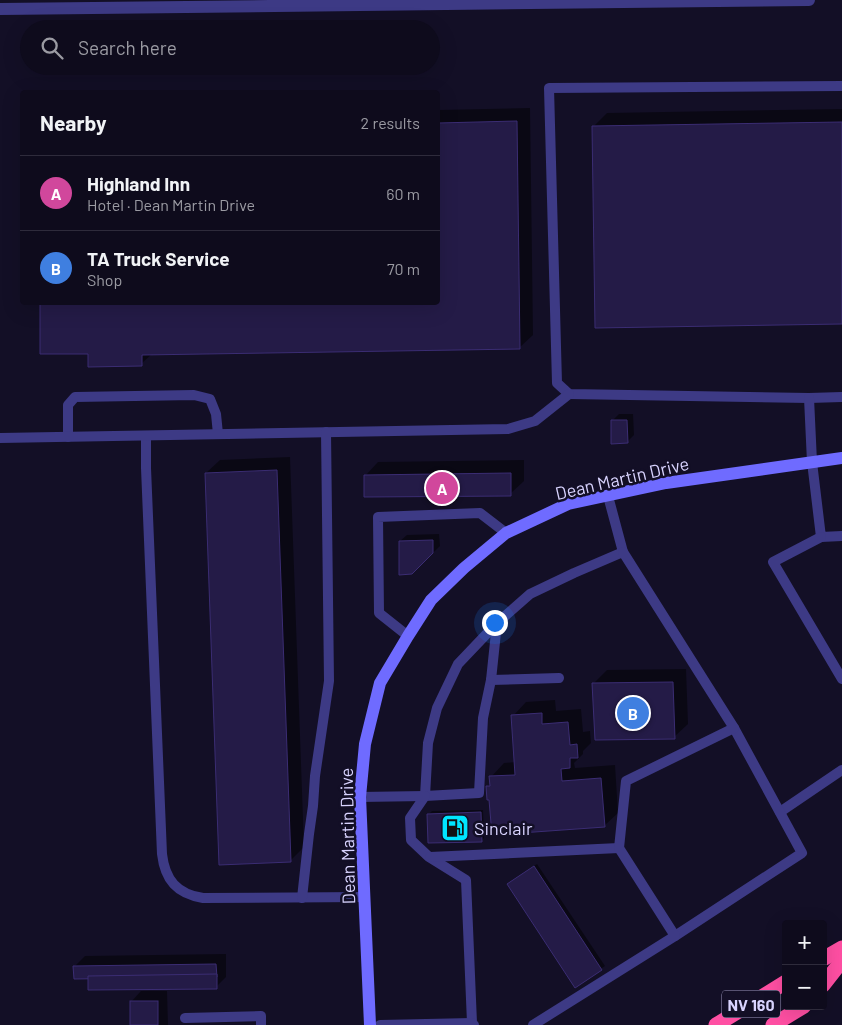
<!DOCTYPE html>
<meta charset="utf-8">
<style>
:root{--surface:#0e0b1c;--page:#171425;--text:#f1f3f6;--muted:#9b9ba3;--line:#2e2b3b;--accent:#2563eb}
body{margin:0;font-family:Barlow,sans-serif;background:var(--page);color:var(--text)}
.controls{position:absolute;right:15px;bottom:15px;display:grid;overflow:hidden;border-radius:5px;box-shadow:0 5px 20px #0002}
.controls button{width:45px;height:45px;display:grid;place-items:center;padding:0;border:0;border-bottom:1px solid var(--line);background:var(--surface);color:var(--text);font:25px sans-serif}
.you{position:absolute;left:494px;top:622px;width:18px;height:18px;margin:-12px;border:4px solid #fff;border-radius:50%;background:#1a73e8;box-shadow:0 0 0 8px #1a73e833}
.badge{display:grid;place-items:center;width:32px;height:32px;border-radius:50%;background:var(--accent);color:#fff;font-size:16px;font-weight:700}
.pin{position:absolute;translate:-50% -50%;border:2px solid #fff;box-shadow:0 1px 5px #0006}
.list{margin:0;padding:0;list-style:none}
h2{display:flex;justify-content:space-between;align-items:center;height:65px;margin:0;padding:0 20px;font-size:21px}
h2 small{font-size:16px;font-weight:400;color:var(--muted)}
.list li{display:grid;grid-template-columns:32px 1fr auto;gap:15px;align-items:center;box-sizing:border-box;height:75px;padding:0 20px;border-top:1px solid var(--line)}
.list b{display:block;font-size:19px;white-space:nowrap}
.list p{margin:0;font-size:16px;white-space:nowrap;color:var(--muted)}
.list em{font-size:16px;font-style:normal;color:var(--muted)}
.icon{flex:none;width:28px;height:28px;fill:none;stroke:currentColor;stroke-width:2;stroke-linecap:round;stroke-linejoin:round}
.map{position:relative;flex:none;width:842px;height:1025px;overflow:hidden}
.search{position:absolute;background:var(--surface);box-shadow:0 5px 20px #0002;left:20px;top:20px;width:420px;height:55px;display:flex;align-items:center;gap:12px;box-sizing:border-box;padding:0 18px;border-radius:28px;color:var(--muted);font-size:19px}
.panel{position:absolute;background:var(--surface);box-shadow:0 5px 20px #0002;left:20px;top:90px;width:420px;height:215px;border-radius:5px}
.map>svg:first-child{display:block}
.shadow{fill:#0007}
.building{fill:#241b47;stroke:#3b2d73}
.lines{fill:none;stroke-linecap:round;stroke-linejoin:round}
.lane{stroke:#3d3a85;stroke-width:10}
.street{stroke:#3d3a85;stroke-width:12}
.secondary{stroke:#6f6bff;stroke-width:12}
.highway{stroke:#ff4fa3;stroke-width:15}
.labels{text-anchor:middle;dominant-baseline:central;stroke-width:5;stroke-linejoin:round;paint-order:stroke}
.shield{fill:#130f26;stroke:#9e99be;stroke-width:1}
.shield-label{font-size:16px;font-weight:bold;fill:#d9d4ff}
.street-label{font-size:18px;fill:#d9d4ff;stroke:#130f26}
.poi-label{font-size:18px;fill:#d9d4ff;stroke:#130f26;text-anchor:start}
</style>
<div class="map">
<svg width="842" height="1025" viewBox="0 0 842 1025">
<rect width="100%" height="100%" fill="#130f26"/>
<g class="shadow">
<path d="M 530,108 L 533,335 L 519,348 L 153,353 L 141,364 L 90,352 L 438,302 L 438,110 Z"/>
<path d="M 842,109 L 842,323 L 594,126 L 607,113 Z"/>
<path d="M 619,414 L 633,414 L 634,435 L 627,442 L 612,421 Z"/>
<path d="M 290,457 L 304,847 L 290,861 L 206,473 L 220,460 Z"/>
<path d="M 524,460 L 524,481 L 510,494 L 365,476 L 378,462 Z"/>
<path d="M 439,534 L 440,546 L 412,573 L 400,541 L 407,535 Z"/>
<path d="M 686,669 L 688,724 L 674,737 L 594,683 L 607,670 Z"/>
<path d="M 555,700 L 556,711 L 581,709 L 583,732 L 590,731 L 591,743 L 583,751 L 583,754 L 574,763 L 575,768 L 615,765 L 618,813 L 604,826 L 491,798 L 487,787 L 491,783 L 491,777 L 504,763 L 516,762 L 513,716 L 526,702 Z"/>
<path d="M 483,810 L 484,838 L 481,841 L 429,814 L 432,811 Z"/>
<path d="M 537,864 L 605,966 L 575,986 L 508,884 Z"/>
<path d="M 226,954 L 226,977 L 216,987 L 89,978 L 75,966 L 85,956 Z"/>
<path d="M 141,991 L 167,991 L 168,1025 L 131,1025 L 131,1002 Z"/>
</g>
<g class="building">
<path d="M 517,121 L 520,349 L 142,355 L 142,366 L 88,367 L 88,354 L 40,354 L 40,302 L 438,302 L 438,123 Z"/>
<path d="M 842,122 L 842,324 L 595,328 L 592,126 Z"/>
<path d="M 611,420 L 627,420 L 628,443 L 611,444 Z"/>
<path d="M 277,470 L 291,862 L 219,865 L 205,473 Z"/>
<path d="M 511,473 L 511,496 L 364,497 L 364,475 Z"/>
<path d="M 433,540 L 433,553 L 412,574 L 399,575 L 399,541 Z"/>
<path d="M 673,682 L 675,739 L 595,740 L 592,683 Z"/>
<path d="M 542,713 L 542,724 L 568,722 L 570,745 L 577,744 L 578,758 L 570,758 L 570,768 L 561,769 L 562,781 L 601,778 L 605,827 L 492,835 L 489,800 L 487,800 L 486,786 L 490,786 L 489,776 L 515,775 L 511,715 Z"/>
<path d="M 481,812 L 482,842 L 428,843 L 427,814 Z"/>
<path d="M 534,866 L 602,970 L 575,988 L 507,884 Z"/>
<path d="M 216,964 L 217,977 L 74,979 L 73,966 Z"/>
<path d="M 217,974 L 217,989 L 88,990 L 88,976 Z"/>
<rect x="130" y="1001" width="28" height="24"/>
</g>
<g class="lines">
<g class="lane">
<path d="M 842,86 L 549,88 L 557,383 L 569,394 L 809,398 L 842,397"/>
<path d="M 809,398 L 812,462 L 821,537 L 842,536"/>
<path d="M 146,436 L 146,468 L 162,854 C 165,880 177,894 203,898 L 364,897"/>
<path d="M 68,437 L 68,405 L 75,397 L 194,395 L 210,399 L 216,414 L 218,434"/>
<path d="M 0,438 L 508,429 L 535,421 L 569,394"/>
<path d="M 821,537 L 773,562 L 842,679"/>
<path d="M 497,623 L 491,680 L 483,718 L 479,793 L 425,796 L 428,743 L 437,708 L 458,664 L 497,623 L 530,594 L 574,573 L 623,552 L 608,496"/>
<path d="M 408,636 L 379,613 L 378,517 L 480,513 L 506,533"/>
<path d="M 491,680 L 559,678"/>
<path d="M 425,796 L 410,818 L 411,840 L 429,857 L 466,880 L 472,1023 L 474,1025"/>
<path d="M 360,797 L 425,796"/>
<path d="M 780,812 L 842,770"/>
<path d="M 430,857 L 619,848"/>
<path d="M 302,898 L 309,834 L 313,806 L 315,776 L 329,681 L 326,432"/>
<path d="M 675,936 L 802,853 L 734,728"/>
<path d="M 185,1018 L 261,1016 L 261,1025"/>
<path d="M 380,1025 L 472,1023"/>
<path d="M 533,1025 L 675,936 L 619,848 L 626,781 L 734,728 L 623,552"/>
</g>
<path class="street" d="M 0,9 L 809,0"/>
<path class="secondary" d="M 370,1025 L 360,797 L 365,744 L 380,683 L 408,636 L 431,600 L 464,568 L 506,533 L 568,504 L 666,483 L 842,458"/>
<g class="highway">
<path d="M 823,959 L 842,948"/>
<path d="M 823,985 L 842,961"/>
<path d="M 716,1025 L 786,982"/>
<path d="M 773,1025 L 804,1006"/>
</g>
</g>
<defs>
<symbol id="fuel-square" viewBox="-11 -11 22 22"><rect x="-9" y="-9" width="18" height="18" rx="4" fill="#00e5ff" stroke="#130f26"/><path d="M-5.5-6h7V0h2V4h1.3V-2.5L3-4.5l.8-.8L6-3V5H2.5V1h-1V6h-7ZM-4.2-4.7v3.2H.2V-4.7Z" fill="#111"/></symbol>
</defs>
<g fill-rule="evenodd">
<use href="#fuel-square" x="439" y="812" width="32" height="32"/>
</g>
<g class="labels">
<rect class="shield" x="722" y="990.5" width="58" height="27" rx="4"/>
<g class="shield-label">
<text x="751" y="1004">NV 160</text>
</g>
<g class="street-label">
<text transform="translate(622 478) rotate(-13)">Dean Martin Drive</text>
<text transform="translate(347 836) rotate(-91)">Dean Martin Drive</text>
</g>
<g class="poi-label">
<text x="474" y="828">Sinclair</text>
</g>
</g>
</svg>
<div class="controls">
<button>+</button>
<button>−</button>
</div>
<div class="you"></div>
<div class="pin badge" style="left:442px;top:488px;background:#d1479c">A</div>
<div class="pin badge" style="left:633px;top:713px;background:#3f7fe0">B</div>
<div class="search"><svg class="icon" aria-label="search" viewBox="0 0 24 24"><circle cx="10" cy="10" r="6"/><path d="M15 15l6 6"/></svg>Search here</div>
<section class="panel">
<h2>Nearby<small>2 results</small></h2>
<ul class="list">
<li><span class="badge" style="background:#d1479c">A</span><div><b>Highland Inn</b><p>Hotel · Dean Martin Drive</p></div><em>60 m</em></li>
<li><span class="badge" style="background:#3f7fe0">B</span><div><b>TA Truck Service</b><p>Shop</p></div><em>70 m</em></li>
</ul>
</section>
</div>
